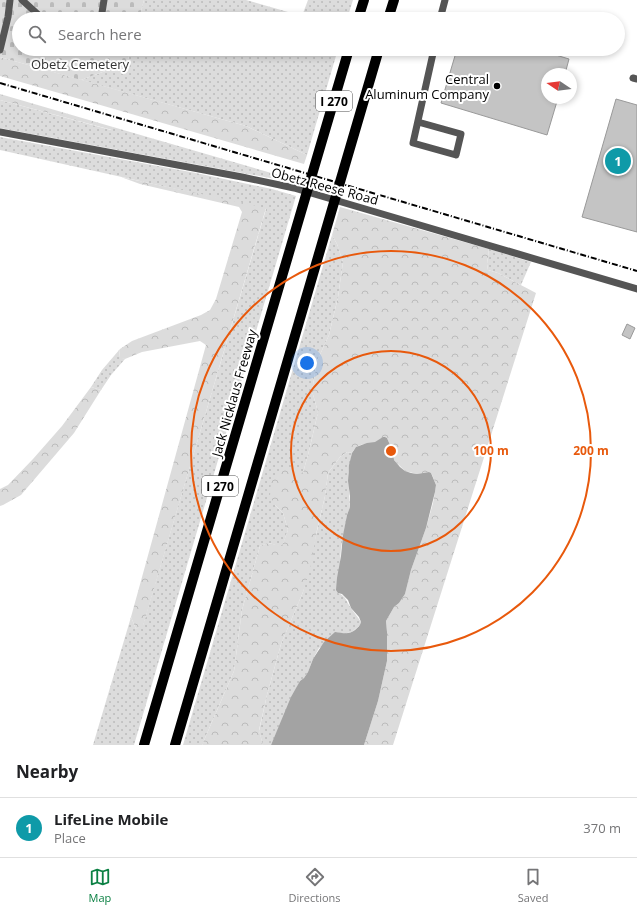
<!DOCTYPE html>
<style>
:root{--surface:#fff;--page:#f2f2f2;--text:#202124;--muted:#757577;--line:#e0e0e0;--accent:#0b8043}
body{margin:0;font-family:"Open Sans",sans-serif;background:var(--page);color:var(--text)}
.compass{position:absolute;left:541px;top:68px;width:36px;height:36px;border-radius:50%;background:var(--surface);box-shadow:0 2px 6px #0003;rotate:283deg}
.you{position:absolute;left:307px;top:363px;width:14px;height:14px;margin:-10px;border:3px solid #fff;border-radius:50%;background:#1a73e8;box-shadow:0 0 0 6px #1a73e833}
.badge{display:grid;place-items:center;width:26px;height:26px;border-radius:50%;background:var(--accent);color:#fff;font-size:13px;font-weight:700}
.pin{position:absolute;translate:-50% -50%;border:2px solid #fff;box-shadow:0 1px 4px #0006}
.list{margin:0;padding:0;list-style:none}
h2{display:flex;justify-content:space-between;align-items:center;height:52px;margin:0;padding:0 16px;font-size:17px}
h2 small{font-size:13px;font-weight:400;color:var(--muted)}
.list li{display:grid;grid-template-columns:26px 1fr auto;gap:12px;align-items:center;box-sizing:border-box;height:60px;padding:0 16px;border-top:1px solid var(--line)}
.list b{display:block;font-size:15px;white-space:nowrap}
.list p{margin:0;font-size:13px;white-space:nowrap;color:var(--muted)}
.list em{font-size:13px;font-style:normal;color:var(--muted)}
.icon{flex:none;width:22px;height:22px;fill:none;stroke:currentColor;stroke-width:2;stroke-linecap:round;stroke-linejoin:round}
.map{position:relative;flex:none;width:637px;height:745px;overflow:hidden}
.search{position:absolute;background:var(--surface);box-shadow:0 2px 6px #0003;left:12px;right:12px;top:12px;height:44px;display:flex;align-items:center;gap:10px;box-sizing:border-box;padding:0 14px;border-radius:22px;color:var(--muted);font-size:15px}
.sheet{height:112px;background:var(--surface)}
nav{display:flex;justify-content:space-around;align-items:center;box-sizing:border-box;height:56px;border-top:1px solid var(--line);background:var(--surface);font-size:11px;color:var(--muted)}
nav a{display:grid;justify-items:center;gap:2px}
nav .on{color:var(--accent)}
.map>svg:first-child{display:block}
.grass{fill:url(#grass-dots)}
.forest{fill:url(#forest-crowns)}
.cemetery{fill:url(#cemetery-stones)}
.water{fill:#a3a3a3}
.building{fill:#c4c4c4;stroke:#999}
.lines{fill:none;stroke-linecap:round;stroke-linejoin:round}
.minor{stroke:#555;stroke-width:7}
.highway{stroke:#000;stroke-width:10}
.rail{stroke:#000;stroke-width:2;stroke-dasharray:6 2 1 2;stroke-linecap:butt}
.ring{fill:none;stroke:#e8590c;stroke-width:2}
.poi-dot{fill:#000;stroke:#fff;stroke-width:1.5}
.labels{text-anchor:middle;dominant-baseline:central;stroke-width:4;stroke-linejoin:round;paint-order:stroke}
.shield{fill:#fff;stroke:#4c4c4c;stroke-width:1}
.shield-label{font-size:12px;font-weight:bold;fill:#000}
.park-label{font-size:13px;fill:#333;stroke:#fff}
.poi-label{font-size:13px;fill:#000;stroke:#fff;text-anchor:end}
.street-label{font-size:13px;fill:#000;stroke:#fff}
.centre{fill:#e8590c;stroke:#fff;stroke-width:2}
.ring-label{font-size:12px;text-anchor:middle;font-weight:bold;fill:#e8590c;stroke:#fff;stroke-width:4;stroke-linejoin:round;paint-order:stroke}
</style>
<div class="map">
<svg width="637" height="745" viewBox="0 0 637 745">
<defs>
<pattern id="grass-dots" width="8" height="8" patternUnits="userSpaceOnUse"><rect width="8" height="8" fill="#dcdcdc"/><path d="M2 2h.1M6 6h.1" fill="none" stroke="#bbb" stroke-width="1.8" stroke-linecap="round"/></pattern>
<pattern id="forest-crowns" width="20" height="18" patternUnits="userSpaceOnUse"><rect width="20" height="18" fill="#dcdcdc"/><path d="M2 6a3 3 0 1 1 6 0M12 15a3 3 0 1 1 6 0" fill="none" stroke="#bbb"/></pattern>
<pattern id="cemetery-stones" width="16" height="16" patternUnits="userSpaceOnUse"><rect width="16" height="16" fill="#dcdcdc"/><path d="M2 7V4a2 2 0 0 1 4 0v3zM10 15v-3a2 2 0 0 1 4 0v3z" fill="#bbb"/></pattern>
</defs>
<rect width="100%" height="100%" fill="#fff"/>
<g class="grass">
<path d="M 144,0 L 246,0 L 302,16 L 308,0 L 353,0 L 347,19 L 139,19 Z"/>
<path d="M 131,49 L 338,49 L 307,155 L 246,126 L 81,80 L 127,63 Z"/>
<path d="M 0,100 L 111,130 L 113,127 L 299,181 L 298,185 L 270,178 L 0,128 Z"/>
<path d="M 0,137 L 196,173 L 272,189 L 296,196 L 134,745 L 93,745 L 131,617 L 136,629 L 143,625 L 266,209 L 0,150 Z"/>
<path d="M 332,235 L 337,244 L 343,262 L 338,297 L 329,335 L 317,361 L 312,391 L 318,412 L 310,447 L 303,473 L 275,505 L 283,513 L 288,530 L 282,547 L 269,543 L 260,546 L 242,610 L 234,671 L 202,745 L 183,745 Z"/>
<path d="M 489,249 L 531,262 L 521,285 L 498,273 L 488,270 L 487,264 Z"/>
<path d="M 120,349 L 119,357 L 125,359 L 111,375 L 101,390 L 91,387 L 102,370 Z"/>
<path d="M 347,452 L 352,453 L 348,473 L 350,507 L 347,515 L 341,548 L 338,593 C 346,596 346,601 351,608 C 354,613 358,617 361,622 L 360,625 L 352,632 L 347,633 L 319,648 L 313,659 L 308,672 L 304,678 L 300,681 L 271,745 L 263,745 L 259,731 L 267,695 L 281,644 L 303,592 L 325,496 L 328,473 L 340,457 Z"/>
</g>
<g class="forest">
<path d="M 0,57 L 246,126 L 307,155 L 304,164 L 0,76 Z"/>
<path d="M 0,94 L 113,127 L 112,130 L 0,100 Z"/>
<path d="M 121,177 L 266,208 L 143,626 L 136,629 L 131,617 L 206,345 L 200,341 L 142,352 L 125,359 L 119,358 L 120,349 L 132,341 L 201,315 L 210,310 L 216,299 L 242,212 L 239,207 L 140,184 Z"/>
<path d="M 340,207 L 489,249 L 487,264 L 488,270 L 498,273 L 536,293 L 393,745 L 364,745 L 378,701 L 387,661 L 387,632 L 386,621 L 394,607 L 399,603 L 405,594 L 411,570 L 426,528 L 433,503 L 435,492 L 436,485 L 433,477 L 431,473 L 429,472 L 417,474 L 405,471 L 394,460 L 393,452 L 387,438 L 385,437 C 382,438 380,440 376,442 C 367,446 358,441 352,453 L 347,452 L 340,457 L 328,473 L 325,496 L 317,530 L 310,570 L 303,592 L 281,644 L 267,695 L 259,730 L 263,745 L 202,745 L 234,671 L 242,610 L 260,546 L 268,543 L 282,546 L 288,530 L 283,513 L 275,505 L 270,496 L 271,480 L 277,472 L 294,466 L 303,473 L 310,447 L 318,412 L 312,391 L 317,361 L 329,335 L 338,297 L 343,262 L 337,244 L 332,235 Z"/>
<path d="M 91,387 L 101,390 L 74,433 L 21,495 L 3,505 L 0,506 L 0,489 L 8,485 L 33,459 L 62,426 Z"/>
</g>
<path class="cemetery" d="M 0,0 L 144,0 L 139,19 L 19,19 L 19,49 L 131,49 L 127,63 L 81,80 L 0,57 Z"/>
<path class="water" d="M 383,437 L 385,437 L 387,438 L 393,452 L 394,460 L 400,467 L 405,471 L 411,473 L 417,474 L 429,472 L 431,473 L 436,485 L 435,492 L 426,528 L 411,570 L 405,594 L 399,603 L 394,607 L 386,621 L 387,632 L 387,661 L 378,701 L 364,745 L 271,745 L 291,697 L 300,681 L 304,678 L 308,672 L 313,659 L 324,642 L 335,632 C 343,633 349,635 355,630 C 358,627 360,626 361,622 L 359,617 L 351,608 L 348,600 L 342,594 L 338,593 L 336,590 L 337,578 L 341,556 L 343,535 L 347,515 L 350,507 L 350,496 L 348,481 L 349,465 L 352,453 L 356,447 L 367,443 L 375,442 Z"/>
<g class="building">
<path d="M 457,49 L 536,49 L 569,59 L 565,74 L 547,74 L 547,98 L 558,98 L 547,135 L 441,103 Z"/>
<path d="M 616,99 L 637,105 L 637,232 L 582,217 Z"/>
<path d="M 627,324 L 635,328 L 630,339 L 622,335 Z"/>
</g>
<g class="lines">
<g class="minor">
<path d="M 22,0 L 43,19"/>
<path d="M 101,19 L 104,0"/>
<path d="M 440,19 L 445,0"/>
<path d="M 0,50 L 8,17 L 10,0"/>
<path d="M 633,78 L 637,79"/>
<path d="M 418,122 L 461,134 L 456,155 L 413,143 L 434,49"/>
<path d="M 0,132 L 242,177 L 294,188 L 637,289"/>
</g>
<g class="highway">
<path d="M 358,19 L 364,0"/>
<path d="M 388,19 L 394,0"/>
<path d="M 144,745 L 349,49"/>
<path d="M 175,745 L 379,49"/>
</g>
<path class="rail" d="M 0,83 L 637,271"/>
</g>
<g class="ring">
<circle cx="391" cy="451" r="100"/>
<circle cx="391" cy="451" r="200"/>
</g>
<circle class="poi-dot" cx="497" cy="86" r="4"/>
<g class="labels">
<g class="shield">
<rect x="316" y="91" width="36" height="20" rx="3"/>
<rect x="202" y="476" width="36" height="20" rx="3"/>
</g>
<g class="shield-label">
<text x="334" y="101">I 270</text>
<text x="220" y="486">I 270</text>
</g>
<g class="park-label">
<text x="80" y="64">Obetz Cemetery</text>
</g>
<g class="poi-label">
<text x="489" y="79">Central<tspan x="489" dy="15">Aluminum Company</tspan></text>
</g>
<g class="street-label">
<text transform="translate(325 186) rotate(15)">Obetz Reese Road</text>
<text transform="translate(234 393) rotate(-74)">Jack Nicklaus Freeway</text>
</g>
</g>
<circle cx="391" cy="451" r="6" class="centre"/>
<g class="ring-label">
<text x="491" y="455">100 m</text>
<text x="591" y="455">200 m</text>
</g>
</svg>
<svg class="compass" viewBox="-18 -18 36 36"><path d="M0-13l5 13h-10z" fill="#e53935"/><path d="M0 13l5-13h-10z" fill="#757577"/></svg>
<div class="you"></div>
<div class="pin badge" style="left:618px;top:161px;background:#0f9aa8">1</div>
<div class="search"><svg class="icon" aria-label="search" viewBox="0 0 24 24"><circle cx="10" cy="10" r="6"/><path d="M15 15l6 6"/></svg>Search here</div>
</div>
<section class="sheet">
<h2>Nearby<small></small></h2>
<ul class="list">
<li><span class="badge" style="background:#0f9aa8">1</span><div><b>LifeLine Mobile</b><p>Place</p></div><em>370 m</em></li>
</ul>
</section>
<nav>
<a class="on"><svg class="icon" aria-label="map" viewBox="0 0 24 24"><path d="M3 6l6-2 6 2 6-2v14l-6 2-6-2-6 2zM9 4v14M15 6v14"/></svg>Map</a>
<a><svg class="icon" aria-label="directions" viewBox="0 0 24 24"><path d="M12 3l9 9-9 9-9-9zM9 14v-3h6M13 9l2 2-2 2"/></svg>Directions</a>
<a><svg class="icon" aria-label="saved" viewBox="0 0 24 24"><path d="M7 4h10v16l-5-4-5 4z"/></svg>Saved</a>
</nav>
